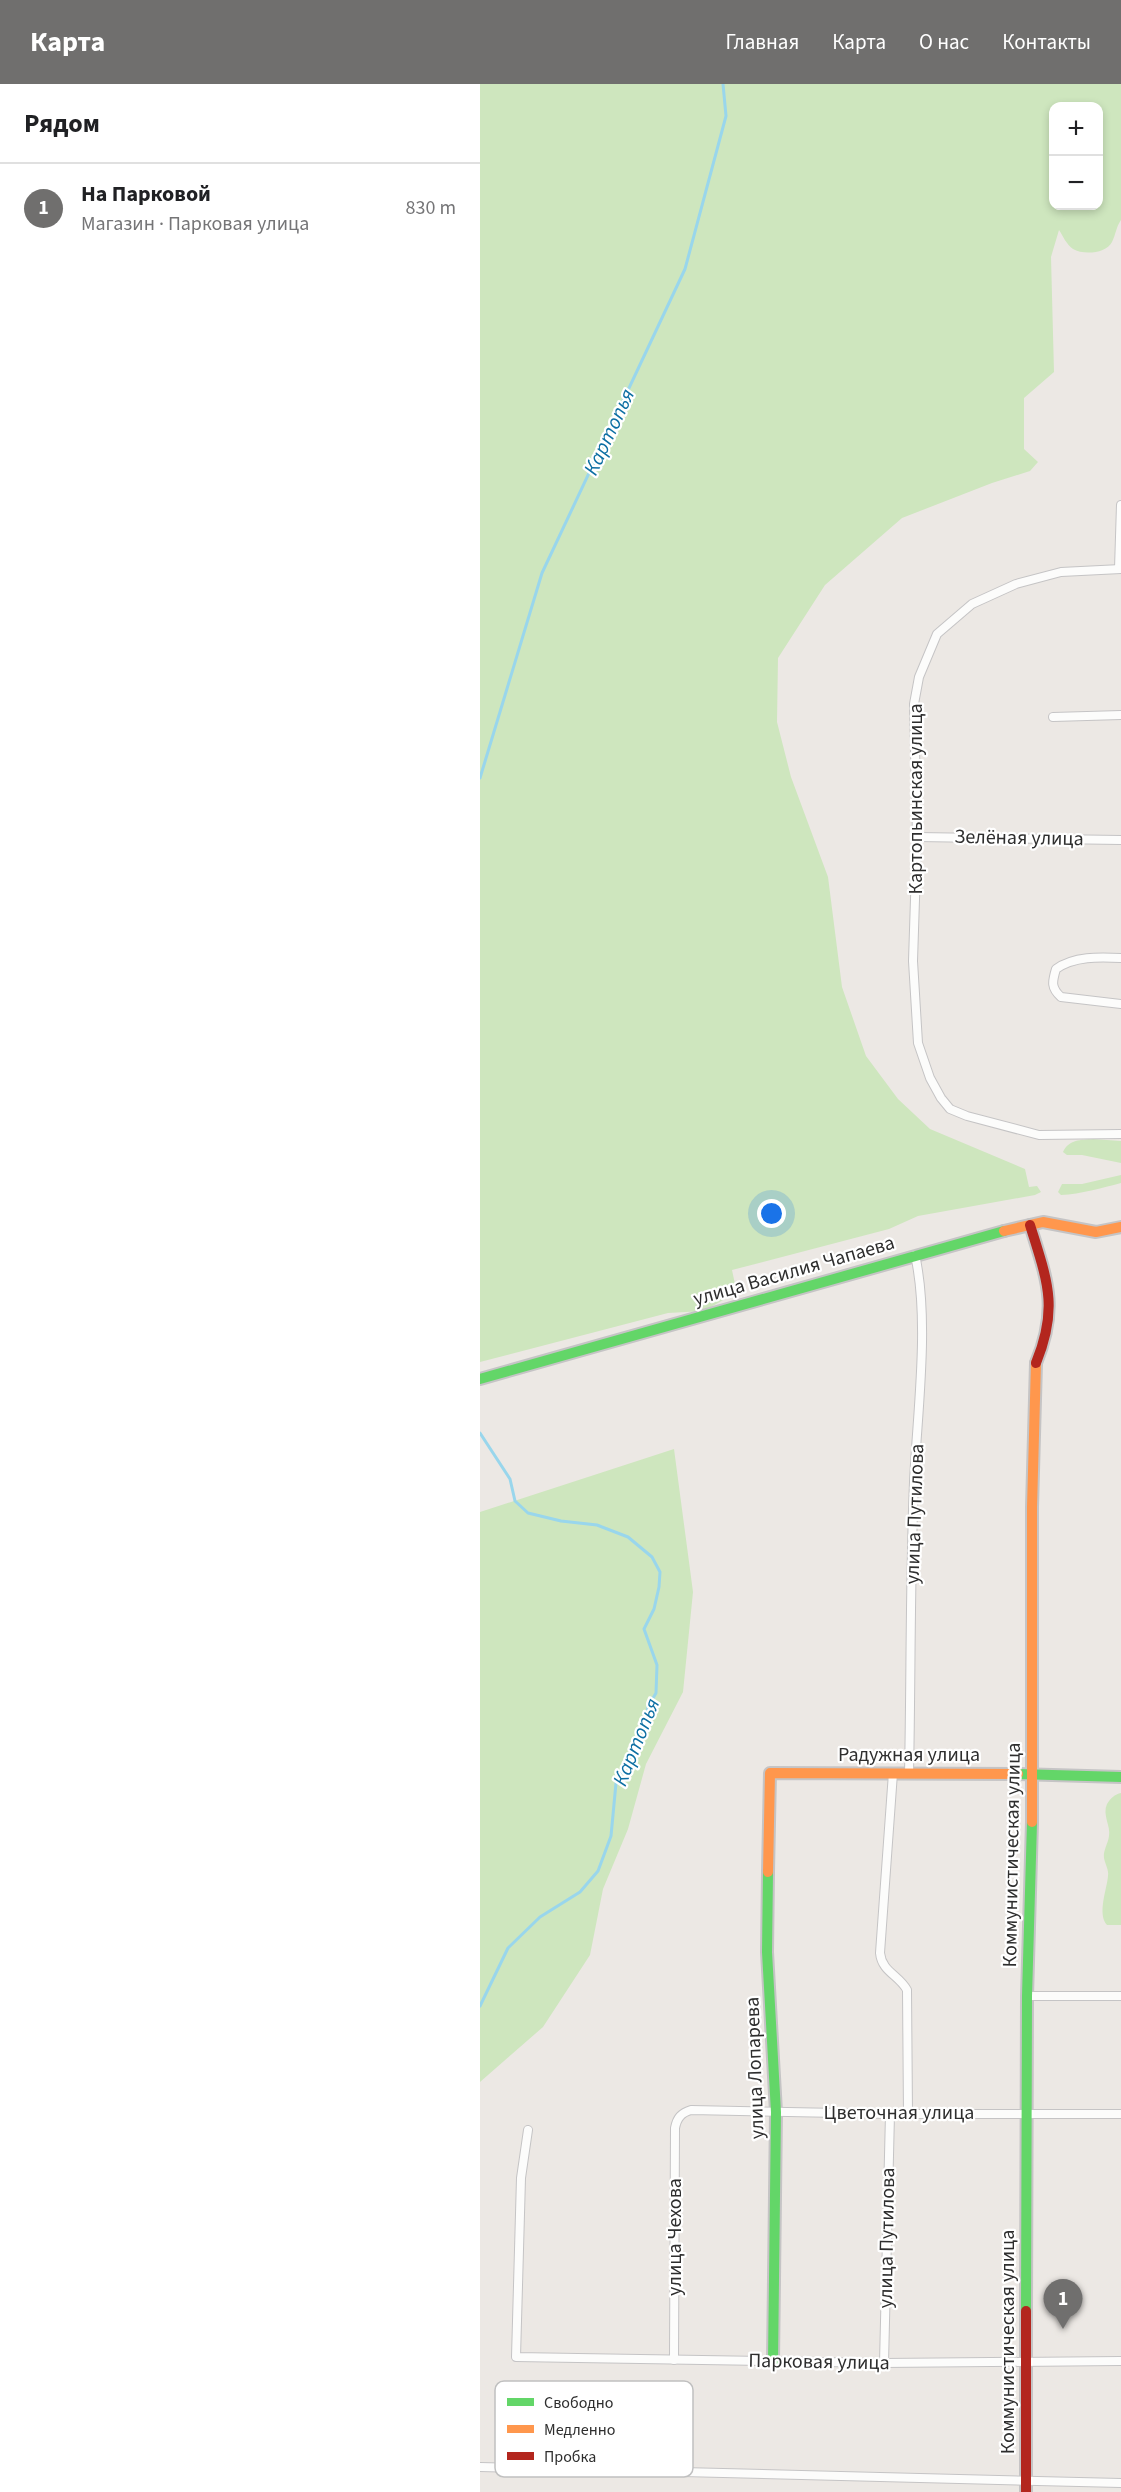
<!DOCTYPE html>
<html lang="ru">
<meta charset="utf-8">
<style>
:root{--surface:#fff;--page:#f2f2f2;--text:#202124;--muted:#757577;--line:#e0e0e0;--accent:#706f6e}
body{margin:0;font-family:"Source Sans 3",sans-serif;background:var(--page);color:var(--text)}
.controls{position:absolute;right:18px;top:18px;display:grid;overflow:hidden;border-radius:12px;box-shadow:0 3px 9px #0003}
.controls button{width:54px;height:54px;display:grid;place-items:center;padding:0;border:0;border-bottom:2px solid var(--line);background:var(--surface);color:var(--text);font:30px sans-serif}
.you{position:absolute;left:292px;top:1130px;width:21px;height:21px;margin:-15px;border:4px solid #fff;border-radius:50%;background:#1a73e8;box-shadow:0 0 0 9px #1a73e833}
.badge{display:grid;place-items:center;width:39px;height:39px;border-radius:50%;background:var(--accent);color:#fff;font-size:20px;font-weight:700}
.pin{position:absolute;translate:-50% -50px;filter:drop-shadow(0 2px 3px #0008)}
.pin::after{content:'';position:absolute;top:32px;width:21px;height:18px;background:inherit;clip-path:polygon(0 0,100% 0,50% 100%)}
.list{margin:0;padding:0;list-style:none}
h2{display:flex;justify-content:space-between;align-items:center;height:78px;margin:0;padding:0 24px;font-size:26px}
h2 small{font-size:20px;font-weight:400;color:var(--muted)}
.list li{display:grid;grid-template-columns:39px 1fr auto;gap:18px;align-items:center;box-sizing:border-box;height:90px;padding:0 24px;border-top:2px solid var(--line)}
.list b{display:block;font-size:22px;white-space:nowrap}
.list p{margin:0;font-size:20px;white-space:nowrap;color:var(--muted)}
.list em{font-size:20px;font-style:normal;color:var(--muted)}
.map{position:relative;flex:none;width:641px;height:2408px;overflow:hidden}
header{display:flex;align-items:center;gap:36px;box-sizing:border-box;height:84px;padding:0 30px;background:var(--accent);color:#fff}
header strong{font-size:28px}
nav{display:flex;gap:33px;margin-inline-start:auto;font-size:21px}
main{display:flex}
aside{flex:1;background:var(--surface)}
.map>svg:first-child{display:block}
.green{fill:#cee6be;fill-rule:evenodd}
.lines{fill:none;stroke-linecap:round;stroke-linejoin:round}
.stream{stroke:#99d6ec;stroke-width:3}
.street-casing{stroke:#c5c4c5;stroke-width:10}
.fast-casing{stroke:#c5c4c5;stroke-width:14}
.slow-casing{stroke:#c5c4c5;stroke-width:14}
.jam-casing{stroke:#c5c4c5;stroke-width:14}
.street{stroke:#fcfcfb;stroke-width:8}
.fast{stroke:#63d668;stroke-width:10}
.slow{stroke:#ff974d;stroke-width:10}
.jam{stroke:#b3261e;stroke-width:10}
.labels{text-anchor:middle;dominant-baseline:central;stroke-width:4.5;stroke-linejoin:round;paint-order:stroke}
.street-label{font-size:20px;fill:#2e2e2e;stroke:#fff}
.water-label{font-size:21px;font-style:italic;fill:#0d6fa3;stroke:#fff}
.key{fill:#fff;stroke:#c0c0c0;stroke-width:1.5}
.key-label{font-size:16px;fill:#2e2e2e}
</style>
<header>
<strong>Карта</strong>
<nav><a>Главная</a><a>Карта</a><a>О нас</a><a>Контакты</a></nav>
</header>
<main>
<aside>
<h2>Рядом<small></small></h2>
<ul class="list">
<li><span class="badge">1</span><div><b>На Парковой</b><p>Магазин · Парковая улица</p></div><em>830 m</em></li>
</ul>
</aside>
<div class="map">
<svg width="641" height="2408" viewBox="0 0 641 2408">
<rect width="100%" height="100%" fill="#ece8e4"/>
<g class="green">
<path d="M 0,0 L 641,0 L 641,136 C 636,143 636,150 632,158 C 626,170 603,171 593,165 C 586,160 583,152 579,146 L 571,173 L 574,288 L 544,314 L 544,365 L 558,378 L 550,387 L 512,399 L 422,434 L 345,501 L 298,574 L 297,638 L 311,693 L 348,793 L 362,903 L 386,972 L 418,1015 L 450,1045 L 545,1085 L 549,1103 L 557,1102 L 561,1108 L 555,1111 L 438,1132 L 409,1145 L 252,1186 L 256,1205 L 250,1212 L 224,1227 L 188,1229 L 0,1278 ZM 574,22 L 618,22 L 618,122 L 574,122 Z"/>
<path d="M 613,1055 L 641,1057 L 641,1079 L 602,1071 L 587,1071 L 583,1068 C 589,1055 601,1056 613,1055 Z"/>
<path d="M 641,1091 L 641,1099 C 622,1104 601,1110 581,1111 L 578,1108 L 582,1100 L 602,1100 Z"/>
<path d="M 194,1365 L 213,1508 L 203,1608 L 166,1680 L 148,1745 L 123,1805 L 110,1871 L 63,1943 L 0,1998 L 0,1428 Z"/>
<path d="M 641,1709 L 641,1841 L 627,1841 C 617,1830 627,1805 628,1792 C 629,1786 625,1780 624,1774 C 623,1766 628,1760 629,1752 C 631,1742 622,1731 627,1720 C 630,1715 635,1710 641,1709 Z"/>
</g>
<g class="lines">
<g class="stream">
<path d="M 0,694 L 62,489 L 205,185 L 246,32 L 243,0"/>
<path d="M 0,1349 L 30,1395 L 35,1417 L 48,1429 L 81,1437 L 117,1441 L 148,1453 L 172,1473 L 180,1488 L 179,1503 L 174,1525 L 164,1545 L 177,1581 L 176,1609 L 168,1623 L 163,1651 L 136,1699 L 131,1752 L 118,1787 L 100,1808 L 60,1833 L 28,1864 L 0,1922"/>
</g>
<defs>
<g id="street">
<path d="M 639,485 L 641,421"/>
<path d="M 641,485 L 581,488 L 536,500 L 492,520 L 457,550 L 439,593 L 434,620 L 437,753 L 433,877 L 438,959 L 450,994 L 461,1014 L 470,1025 L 487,1032 L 559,1051 L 641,1050"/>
<path d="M 573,633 L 641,631"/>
<path d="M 437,753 L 641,756"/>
<path d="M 641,874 C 619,873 594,872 576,885 C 572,898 571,904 581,913 L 641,920"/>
<path d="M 413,1689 L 400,1869 C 402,1888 419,1891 427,1906 L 428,2030"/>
<path d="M 429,1690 C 431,1593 430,1495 434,1398 C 437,1330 450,1237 435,1171"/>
<path d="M 547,1912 L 641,1912"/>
<path d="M 48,2046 L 41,2094 L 36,2273 L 404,2279 L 641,2277"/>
<path d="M 194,2276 L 195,2044 C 197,2034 201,2029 211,2026 L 410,2030 L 641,2030"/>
<path d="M 404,2279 L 410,2030"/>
<path d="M 0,2383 L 641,2399"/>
</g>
<g id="fast">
<path d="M 0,1295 L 524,1147"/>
<path d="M 538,1690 L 641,1693"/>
<path d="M 288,1788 L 287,1868 L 296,2028 L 293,2278"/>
<path d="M 546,2227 L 547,1912 L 552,1738"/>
</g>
<g id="slow">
<path d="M 524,1147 L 563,1138 L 616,1148 L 641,1143"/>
<path d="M 552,1738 L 552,1423 L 556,1279"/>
<path d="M 288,1788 L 290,1689 L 538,1690"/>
</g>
<g id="jam">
<path d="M 550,1141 C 567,1196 579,1223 556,1279"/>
<path d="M 546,2408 L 546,2227"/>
</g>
</defs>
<use href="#street" class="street-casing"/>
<use href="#fast" class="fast-casing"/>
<use href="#slow" class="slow-casing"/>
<use href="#jam" class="jam-casing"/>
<use href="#street" class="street"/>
<use href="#fast" class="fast"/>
<use href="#slow" class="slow"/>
<use href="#jam" class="jam"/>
</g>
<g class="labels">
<g class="street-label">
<text transform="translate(436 715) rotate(-90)">Картопьинская улица</text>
<text transform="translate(539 754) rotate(1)">Зелёная улица</text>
<text transform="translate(314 1187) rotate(-16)">улица Василия Чапаева</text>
<text transform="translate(435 1430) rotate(-88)">улица Путилова</text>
<text x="429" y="1671">Радужная улица</text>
<text transform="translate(532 1771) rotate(-89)">Коммунистическая улица</text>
<text transform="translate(275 1984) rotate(-92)">улица Лопарева</text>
<text x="419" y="2029">Цветочная улица</text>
<text transform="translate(195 2153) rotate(-90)">улица Чехова</text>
<text transform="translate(407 2154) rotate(-89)">улица Путилова</text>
<text transform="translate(528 2258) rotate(-90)">Коммунистическая улица</text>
<text transform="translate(339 2278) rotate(1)">Парковая улица</text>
</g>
<g class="water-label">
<text transform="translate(129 348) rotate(-65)">Картопья</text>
<text transform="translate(156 1658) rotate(-68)">Картопья</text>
</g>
</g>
<rect x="15" y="2297" width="198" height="96" rx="9" class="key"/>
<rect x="27" y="2314" width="27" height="8" fill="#63d668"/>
<rect x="27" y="2341" width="27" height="8" fill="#ff974d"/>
<rect x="27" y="2368" width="27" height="8" fill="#b3261e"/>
<g class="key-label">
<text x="64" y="2324">Свободно</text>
<text x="64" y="2351">Медленно</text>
<text x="64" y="2378">Пробка</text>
</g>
</svg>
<div class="controls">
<button>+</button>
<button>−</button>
</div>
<div class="you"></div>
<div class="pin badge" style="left:583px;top:2245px">1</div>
</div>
</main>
